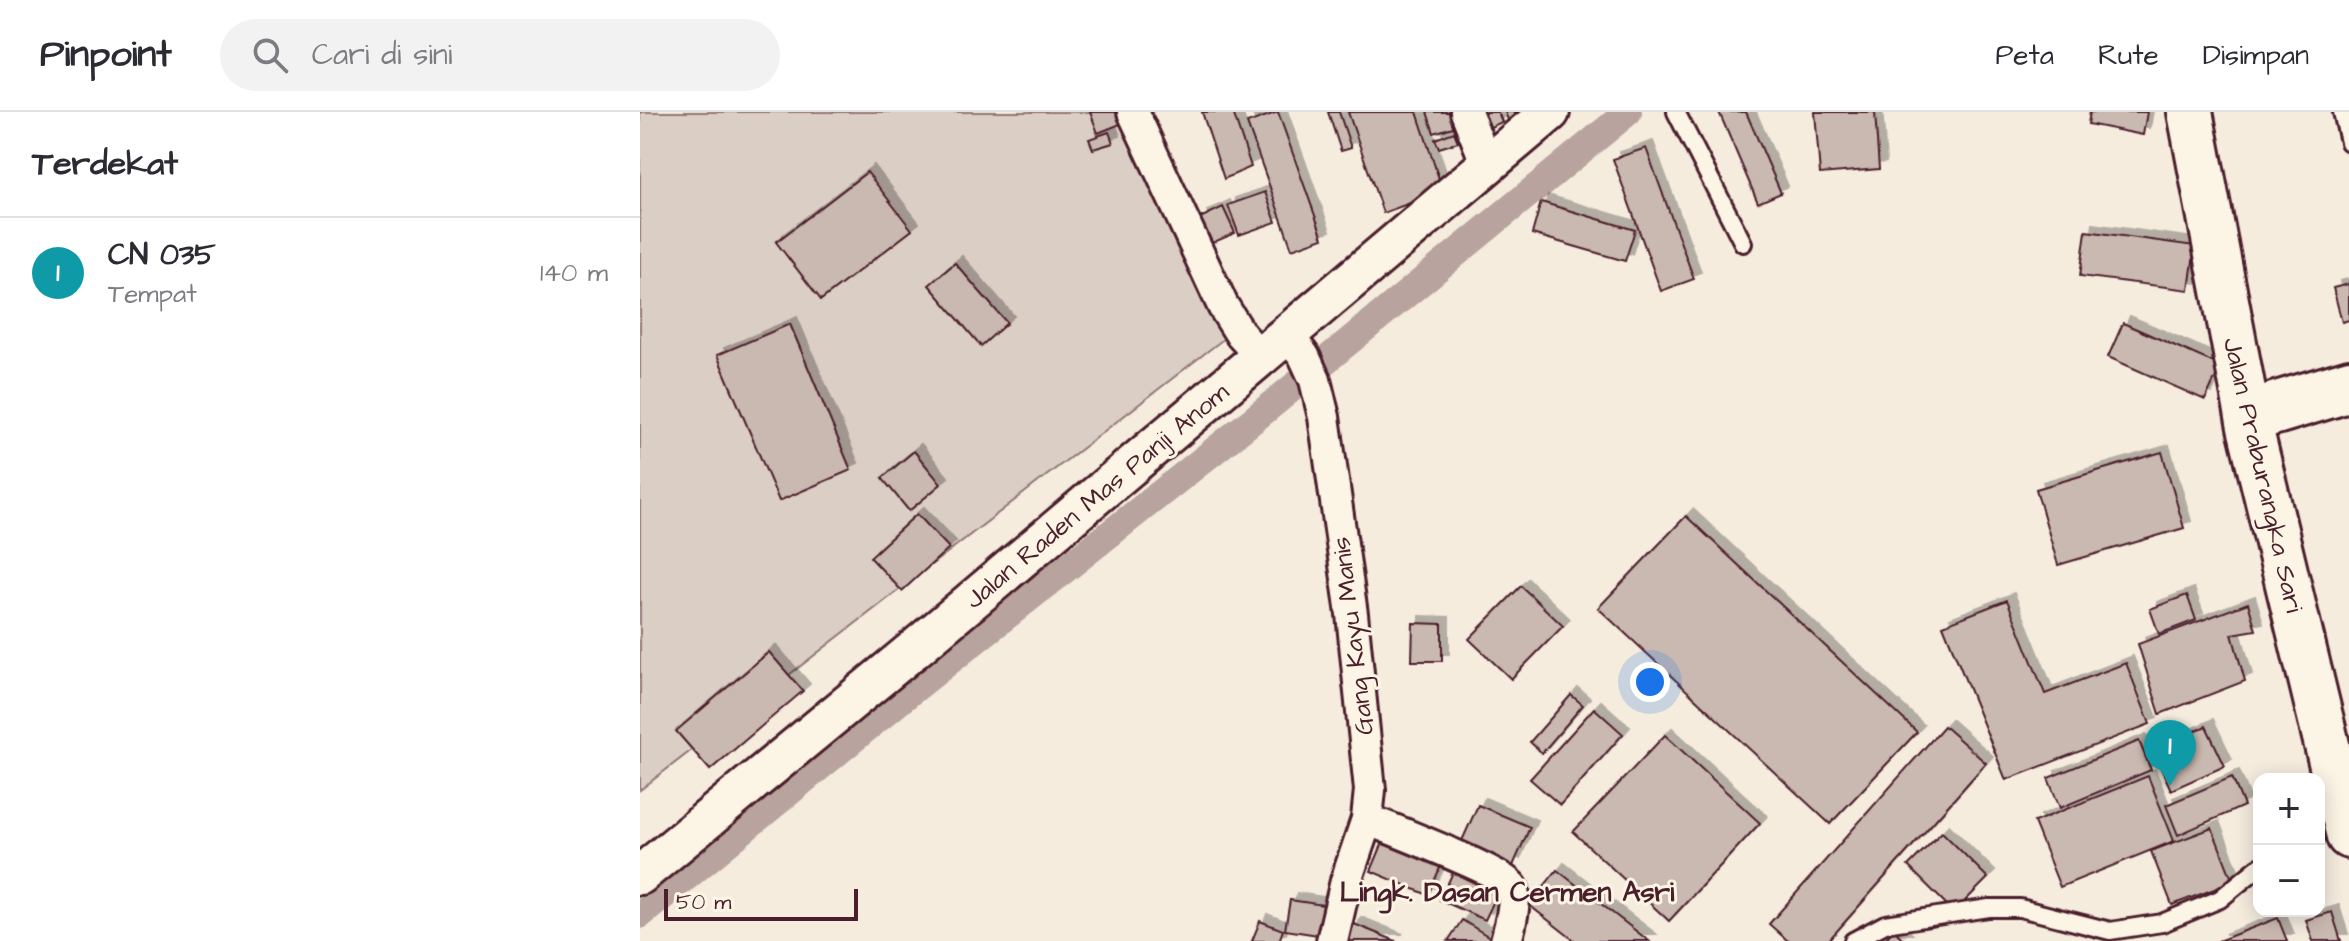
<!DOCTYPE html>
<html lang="id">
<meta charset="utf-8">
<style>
:root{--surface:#fff;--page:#f2f2f3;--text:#2b2b33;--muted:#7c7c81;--line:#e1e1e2;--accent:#c8321e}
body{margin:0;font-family:"Architects Daughter",sans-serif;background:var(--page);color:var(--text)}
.controls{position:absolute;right:24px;bottom:24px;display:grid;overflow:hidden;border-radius:16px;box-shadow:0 4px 20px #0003}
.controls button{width:72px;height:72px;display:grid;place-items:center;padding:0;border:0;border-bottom:2px solid var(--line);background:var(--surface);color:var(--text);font:40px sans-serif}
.scale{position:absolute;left:24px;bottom:20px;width:194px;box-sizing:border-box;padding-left:8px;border:4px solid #4a1f2b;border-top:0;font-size:22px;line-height:28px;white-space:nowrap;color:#4a1f2b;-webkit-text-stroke:6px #fcf5e5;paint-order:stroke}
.you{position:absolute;left:1010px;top:570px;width:28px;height:28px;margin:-20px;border:6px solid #fff;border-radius:50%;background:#1a73e8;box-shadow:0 0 0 12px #1a73e833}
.badge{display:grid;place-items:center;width:52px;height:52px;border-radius:50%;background:var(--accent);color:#fff;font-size:26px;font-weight:700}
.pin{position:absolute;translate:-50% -66px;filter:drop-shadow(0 2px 4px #0008)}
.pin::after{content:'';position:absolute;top:42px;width:28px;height:24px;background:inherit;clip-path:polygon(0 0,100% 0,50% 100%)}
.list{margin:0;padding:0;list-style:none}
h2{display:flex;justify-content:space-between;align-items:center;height:104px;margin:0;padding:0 32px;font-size:34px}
h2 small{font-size:26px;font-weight:400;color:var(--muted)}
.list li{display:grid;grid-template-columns:52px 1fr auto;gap:24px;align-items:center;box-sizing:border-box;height:112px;padding:0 32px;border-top:2px solid var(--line)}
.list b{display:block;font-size:30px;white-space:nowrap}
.list p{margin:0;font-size:26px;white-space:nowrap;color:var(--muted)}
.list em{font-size:26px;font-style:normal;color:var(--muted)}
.icon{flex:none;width:44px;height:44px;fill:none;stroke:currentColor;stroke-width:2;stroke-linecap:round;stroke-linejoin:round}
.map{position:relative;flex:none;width:1709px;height:829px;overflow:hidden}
header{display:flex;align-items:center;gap:48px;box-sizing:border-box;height:112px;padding:0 40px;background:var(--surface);border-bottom:2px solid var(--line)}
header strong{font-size:38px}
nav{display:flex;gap:44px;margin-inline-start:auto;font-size:28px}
.search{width:560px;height:72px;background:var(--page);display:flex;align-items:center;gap:20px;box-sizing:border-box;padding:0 28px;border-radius:44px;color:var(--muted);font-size:30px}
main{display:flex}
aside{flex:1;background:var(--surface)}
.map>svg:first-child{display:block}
.green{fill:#dbcec4;stroke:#927678;stroke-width:2}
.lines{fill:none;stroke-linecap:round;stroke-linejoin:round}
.canal{stroke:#b8a39e;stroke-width:28}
.building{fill:#cab9b1;stroke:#4a1f2b;stroke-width:2;filter:url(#shadow)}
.service-casing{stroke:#4a1f2b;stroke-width:22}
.minor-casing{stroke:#4a1f2b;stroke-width:36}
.tertiary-casing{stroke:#4a1f2b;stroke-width:44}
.primary-casing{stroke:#4a1f2b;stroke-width:50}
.service{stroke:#fcf5e5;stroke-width:16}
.minor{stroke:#fcf5e5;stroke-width:30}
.tertiary{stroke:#fcf5e5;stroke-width:38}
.primary{stroke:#fcf5e5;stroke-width:44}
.labels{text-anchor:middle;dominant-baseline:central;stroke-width:6;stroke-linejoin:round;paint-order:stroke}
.street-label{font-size:26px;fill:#4a1f2b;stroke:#fcf5e5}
.neighbourhood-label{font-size:28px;font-weight:bold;fill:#4a1f2b;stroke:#fcf5e5}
</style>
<header>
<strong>Pinpoint</strong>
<div class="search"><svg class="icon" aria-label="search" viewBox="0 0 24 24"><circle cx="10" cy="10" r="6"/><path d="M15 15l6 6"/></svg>Cari di sini</div>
<nav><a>Peta</a><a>Rute</a><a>Disimpan</a></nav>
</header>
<main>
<aside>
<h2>Terdekat<small></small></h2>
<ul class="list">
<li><span class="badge" style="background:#0f9aa8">1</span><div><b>CN 035</b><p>Tempat</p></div><em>140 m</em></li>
</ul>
</aside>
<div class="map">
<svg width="1709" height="829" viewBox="0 0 1709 829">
<defs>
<filter id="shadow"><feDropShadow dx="7" dy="-7" stdDeviation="0" flood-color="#0004"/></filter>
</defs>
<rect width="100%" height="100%" fill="#f5ecde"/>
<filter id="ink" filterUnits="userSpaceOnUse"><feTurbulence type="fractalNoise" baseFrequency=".0125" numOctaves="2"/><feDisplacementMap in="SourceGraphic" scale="16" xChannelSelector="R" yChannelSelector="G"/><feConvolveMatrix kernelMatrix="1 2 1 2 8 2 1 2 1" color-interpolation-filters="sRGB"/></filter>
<g filter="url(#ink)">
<path class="green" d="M 0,0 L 487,0 L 586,225 L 0,678 Z"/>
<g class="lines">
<path class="canal" d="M 0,803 L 268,582 L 618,304 L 988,0"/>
</g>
<g class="building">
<path d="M 450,0 L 479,0 L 483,11 L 458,21 Z"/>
<path d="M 562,0 L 593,0 L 611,55 L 584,67 Z"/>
<path d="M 638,0 L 683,126 L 652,137 L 607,11 Z"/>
<path d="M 688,0 L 699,0 L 711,36 L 701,39 Z"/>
<path d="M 708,0 L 777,0 L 803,79 L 743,101 Z"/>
<path d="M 787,0 L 815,0 L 819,13 L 794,21 Z"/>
<path d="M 839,0 L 858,0 L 862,10 L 846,17 Z"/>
<path d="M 865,0 L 899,0 L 870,13 Z"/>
<path d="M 1079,0 L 1106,0 L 1141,81 L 1118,91 Z"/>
<path d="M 1175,0 L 1235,0 L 1239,57 L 1180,62 Z"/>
<path d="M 1450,0 L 1507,0 L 1503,23 L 1448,12 Z"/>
<path d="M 469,20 L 473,31 L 453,37 L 449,27 Z"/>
<path d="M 814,20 L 818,30 L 799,36 L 795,27 Z"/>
<path d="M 1006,36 L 1054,167 L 1021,179 L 973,47 Z"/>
<path d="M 227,60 L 272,118 L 181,188 L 136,130 Z"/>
<path d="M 625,80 L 636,110 L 599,123 L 588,93 Z"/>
<path d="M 901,90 L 995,118 L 985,149 L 892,122 Z"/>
<path d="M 583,95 L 595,121 L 572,131 L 560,106 Z"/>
<path d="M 1446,119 L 1555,134 L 1549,178 L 1440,164 Z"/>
<path d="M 315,151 L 367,211 L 341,234 L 289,173 Z"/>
<path d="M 1709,172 L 1709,208 L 1702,210 L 1693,176 Z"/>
<path d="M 1483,211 L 1581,254 L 1565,288 L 1468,245 Z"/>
<path d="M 150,212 L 211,358 L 139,389 L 77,243 Z"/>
<path d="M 274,339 L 301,372 L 269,399 L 242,366 Z"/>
<path d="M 1522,340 L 1544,416 L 1418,453 L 1396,377 Z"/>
<path d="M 277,402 L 309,436 L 262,479 L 230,445 Z"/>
<path d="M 1046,404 L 1277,620 L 1190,712 L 958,496 Z"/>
<path d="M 881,474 L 923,514 L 871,567 L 829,527 Z"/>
<path d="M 1547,483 L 1556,508 L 1519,522 L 1510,497 Z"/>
<path d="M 1367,488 L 1405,582 L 1486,551 L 1510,612 L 1366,668 L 1303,513 Z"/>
<path d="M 1608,491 L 1616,518 L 1592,522 L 1605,569 L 1520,602 L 1498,532 Z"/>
<path d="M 773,511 L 802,512 L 802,549 L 772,549 Z"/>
<path d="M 129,540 L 163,579 L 70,658 L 36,619 Z"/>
<path d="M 931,583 L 943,593 L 902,641 L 890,630 Z"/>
<path d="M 954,596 L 983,622 L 920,693 L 890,667 Z"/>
<path d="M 1304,614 L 1346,651 L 1188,829 L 1148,829 L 1129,812 Z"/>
<path d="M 1566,614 L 1585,654 L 1531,678 L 1513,638 Z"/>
<path d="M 1025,623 L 1120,711 L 1029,809 L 933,720 Z"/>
<path d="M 1499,629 L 1511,658 L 1420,696 L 1408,666 Z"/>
<path d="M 1508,664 L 1534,729 L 1420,775 L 1394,710 Z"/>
<path d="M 1592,665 L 1604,694 L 1538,723 L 1526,693 Z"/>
<path d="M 838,693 L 890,715 L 873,754 L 821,731 Z"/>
<path d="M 1572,716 L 1593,770 L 1532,793 L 1511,739 Z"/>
<path d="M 1302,720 L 1348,766 L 1314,800 L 1268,754 Z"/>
<path d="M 746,723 L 804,747 L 788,783 L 731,759 Z"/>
<path d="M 815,756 L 860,776 L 845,808 L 800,788 Z"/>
<path d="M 917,758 L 1009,829 L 935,829 L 889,793 Z"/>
<path d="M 650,788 L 697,795 L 692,825 L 645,818 Z"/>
<path d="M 1692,800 L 1701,829 L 1673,829 L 1666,808 Z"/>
<path d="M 1638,806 L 1647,829 L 1578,829 Z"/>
<path d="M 822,808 L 851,826 L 849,829 L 808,829 Z"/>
<path d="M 620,809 L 643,818 L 639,829 L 612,829 Z"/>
<path d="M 714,812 L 756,829 L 707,829 Z"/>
<path d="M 1254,818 L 1265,829 L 1243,829 Z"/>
</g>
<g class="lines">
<defs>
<g id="service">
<path d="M 1036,0 L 1103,131"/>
<path d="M 1702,0 L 1709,30"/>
<path d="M 1213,829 L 1245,812 L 1349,796 L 1380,796 L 1470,819 L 1522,811 L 1580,787 L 1619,755"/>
</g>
<g id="minor">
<path d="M 493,0 L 583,194 L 601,223 L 621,245"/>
<path d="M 826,0 L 847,53"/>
<path d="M 648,223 L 664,244 L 675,268 L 684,305 L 712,502 L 730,678 L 727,707 L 706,769 L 692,829"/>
<path d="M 1606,294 L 1709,263"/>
<path d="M 1610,315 L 1709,285"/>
<path d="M 727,707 C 750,717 864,760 872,775 C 878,784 869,818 866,829"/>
</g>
<path id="tertiary" d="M 0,763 L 277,535 L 910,0"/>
<path id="primary" d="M 1550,0 L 1610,315 L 1709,724"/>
</defs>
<use href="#service" class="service-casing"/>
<use href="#minor" class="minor-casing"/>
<use href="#tertiary" class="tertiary-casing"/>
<use href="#primary" class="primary-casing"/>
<use href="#service" class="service"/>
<use href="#minor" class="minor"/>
<use href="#tertiary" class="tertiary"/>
<use href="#primary" class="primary"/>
</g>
</g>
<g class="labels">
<g class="street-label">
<text transform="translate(1623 363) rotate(77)">Jalan Praburangka Sari</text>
<text transform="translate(457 384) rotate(-40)">Jalan Raden Mas Panji Anom</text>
<text transform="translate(713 524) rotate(-97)">Gang Kayu Manis</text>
</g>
<g class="neighbourhood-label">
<text x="867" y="780">Lingk. Dasan Cermen Asri</text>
</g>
</g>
</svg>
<div class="controls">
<button>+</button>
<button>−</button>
</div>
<div class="scale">50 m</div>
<div class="you"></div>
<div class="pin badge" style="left:1530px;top:674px;background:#0f9aa8">1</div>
</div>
</main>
